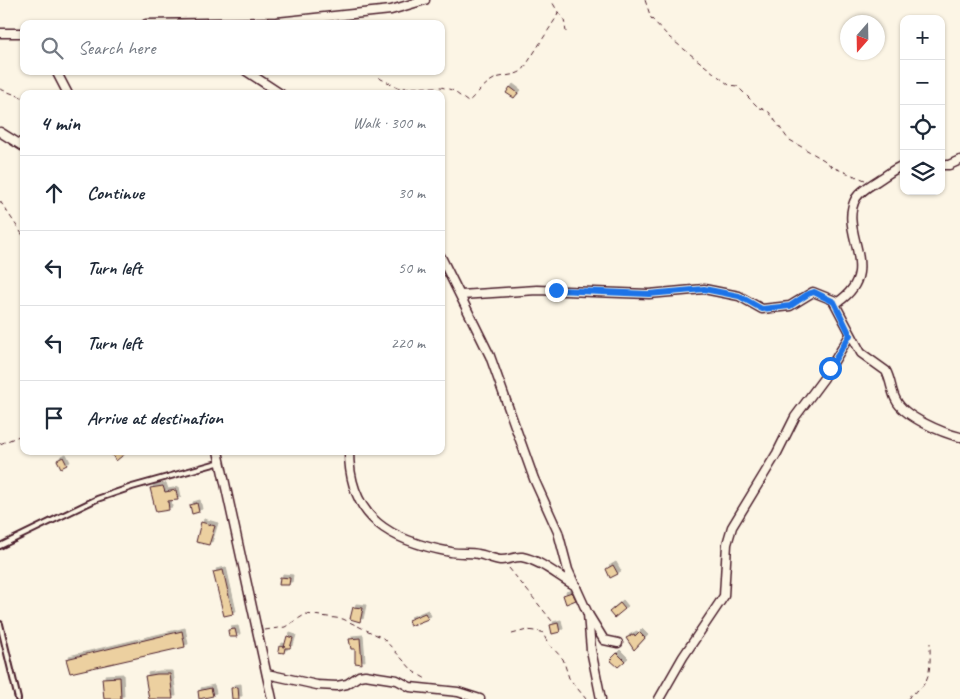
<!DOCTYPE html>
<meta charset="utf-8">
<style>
:root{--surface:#fff;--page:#f2f2f3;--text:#1f2937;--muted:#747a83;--line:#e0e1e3}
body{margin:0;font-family:Caveat,sans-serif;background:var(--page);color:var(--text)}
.controls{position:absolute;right:15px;top:15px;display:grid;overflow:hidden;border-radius:10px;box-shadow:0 1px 4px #0004}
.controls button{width:45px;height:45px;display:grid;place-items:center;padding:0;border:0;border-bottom:1px solid var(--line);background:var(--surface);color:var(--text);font:25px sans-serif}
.compass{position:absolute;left:840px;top:15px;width:45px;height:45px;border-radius:50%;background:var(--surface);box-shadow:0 1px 4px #0004;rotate:200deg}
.stop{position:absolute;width:15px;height:15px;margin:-11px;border:4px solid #1a73e8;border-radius:50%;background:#fff}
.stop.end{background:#1a73e8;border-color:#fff;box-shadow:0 1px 5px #0008}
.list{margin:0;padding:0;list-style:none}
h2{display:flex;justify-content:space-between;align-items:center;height:65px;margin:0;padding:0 20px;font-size:21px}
h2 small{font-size:16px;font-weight:400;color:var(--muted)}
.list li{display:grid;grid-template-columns:32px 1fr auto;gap:15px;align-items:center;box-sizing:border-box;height:75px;padding:0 20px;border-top:1px solid var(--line)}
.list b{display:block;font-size:19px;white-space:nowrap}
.list em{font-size:16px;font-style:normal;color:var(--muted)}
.icon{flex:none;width:28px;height:28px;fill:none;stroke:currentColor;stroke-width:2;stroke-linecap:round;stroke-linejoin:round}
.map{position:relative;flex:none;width:960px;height:699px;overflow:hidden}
.search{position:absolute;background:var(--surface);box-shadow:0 1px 4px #0004;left:20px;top:20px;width:425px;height:55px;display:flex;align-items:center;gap:12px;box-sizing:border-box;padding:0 18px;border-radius:10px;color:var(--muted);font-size:19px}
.panel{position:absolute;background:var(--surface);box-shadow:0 1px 4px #0004;left:20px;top:90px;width:425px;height:365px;border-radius:10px}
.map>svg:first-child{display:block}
.building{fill:#ecd0a0;stroke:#4a1f2b;filter:url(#shadow)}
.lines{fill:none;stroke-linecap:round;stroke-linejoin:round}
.service-casing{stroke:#4a1f2b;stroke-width:8}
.minor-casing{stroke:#4a1f2b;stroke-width:11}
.path{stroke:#4a1f2b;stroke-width:1;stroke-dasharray:5 4;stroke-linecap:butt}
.service{stroke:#fcf5e5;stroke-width:4}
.minor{stroke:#fcf5e5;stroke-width:8}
.route{stroke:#1a73e8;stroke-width:6}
</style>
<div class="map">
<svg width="960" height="699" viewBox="0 0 960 699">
<defs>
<filter id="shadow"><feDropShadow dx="3" dy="-3" stdDeviation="0" flood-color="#0004"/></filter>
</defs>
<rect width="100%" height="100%" fill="#fcf5e5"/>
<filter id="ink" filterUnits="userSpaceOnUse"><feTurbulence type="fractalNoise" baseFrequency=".02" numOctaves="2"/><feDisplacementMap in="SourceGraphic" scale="10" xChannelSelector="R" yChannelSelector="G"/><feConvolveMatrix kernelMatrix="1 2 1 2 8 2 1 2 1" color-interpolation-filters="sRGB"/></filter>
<g filter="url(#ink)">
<g class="building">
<path d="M 510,87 L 518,93 L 514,98 L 506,93 Z"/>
<path d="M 109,451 L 128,451 L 116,461 Z"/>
<path d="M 63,457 L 67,465 L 61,468 L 57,460 Z"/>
<path d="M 163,486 L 165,492 L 176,490 L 178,500 L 168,501 L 169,510 L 156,512 L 150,488 Z"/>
<path d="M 197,503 L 199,512 L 192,514 L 190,505 Z"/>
<path d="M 201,522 L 215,526 L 209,545 L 196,542 Z"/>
<path d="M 613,565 L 618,574 L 610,578 L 606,569 Z"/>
<path d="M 223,570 L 233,614 L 224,616 L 213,572 Z"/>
<path d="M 280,577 L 290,578 L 289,585 L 279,585 Z"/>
<path d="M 572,592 L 576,600 L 566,604 L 563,595 Z"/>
<path d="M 620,603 L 625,609 L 614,618 L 609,612 Z"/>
<path d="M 353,607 L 363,608 L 360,622 L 350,619 Z"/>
<path d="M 425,613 L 428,619 L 410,626 L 408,620 Z"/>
<path d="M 558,623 L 560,632 L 552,634 L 550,625 Z"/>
<path d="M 235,629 L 237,637 L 229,637 L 228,630 Z"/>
<path d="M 182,631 L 185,647 L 70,673 L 66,659 Z"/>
<path d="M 639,632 L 645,638 L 634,650 L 626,638 L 634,634 L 635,636 Z"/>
<path d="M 287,636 L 293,638 L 290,648 L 285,648 L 284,653 L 278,652 L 279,646 L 284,647 Z"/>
<path d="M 360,638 L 362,664 L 355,663 L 355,649 L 351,649 L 349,639 Z"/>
<path d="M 617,653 L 625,661 L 618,667 L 610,660 Z"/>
<path d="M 157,674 L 170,674 L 173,699 L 149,699 L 145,676 Z"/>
<path d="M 120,677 L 121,699 L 104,699 L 102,678 Z"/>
<path d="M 238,687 L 239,699 L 232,699 L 231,688 Z"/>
<path d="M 211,688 L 213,696 L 199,699 L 198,691 Z"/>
</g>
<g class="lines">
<defs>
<g id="service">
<path d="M 0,546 L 97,499 L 132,487 L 221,462"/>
<path d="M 0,624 L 18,699"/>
</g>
<g id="minor">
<path d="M 146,24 L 277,22 L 391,10 L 425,0"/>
<path d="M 0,33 L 24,33"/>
<path d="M 56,71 L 68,94"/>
<path d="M 246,71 L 281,94"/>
<path d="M 0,132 L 24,147"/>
<path d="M 941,165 L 949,165 L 960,160"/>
<path d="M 441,257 L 490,356 L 534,479 L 558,532 L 568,570 L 588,614 L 591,650 L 601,699"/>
<path d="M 461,295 L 537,290 L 649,294 L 704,289 L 739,296 L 762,309 L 790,306 L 813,292 L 838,302 C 885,270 837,232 856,198 C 861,190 873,184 880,179 C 888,174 895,168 904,165"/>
<path d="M 834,302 L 861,353 L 886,371 C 891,380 891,391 896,400 C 904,417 943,433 960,437"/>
<path d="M 218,451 L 272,699"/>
<path d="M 349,451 C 349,519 391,541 451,552 C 460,554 469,552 478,554 C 485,555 492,559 500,560 C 507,561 515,556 522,557 C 542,561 559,577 576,586"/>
<path d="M 588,614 L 604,640 L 618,643"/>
<path d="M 267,674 L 317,685 L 337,686 L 347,684 L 359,676 L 365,675 L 397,680 L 410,687 L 458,692 L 480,699"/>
<path d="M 659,699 L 683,657 L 724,596 L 727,544 L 732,527 L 777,453 L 795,417 L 824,378 L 850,335"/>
</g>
</defs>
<use href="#service" class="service-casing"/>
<use href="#minor" class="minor-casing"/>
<g class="path">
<path d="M 645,0 L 651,18 L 670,38 L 729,85 L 737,86 L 758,107 L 769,112 L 788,139 L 824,160 L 832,167 L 865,180"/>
<path d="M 558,12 L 564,19 L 566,32"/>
<path d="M 373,71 L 381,79 L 400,88 L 441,87 L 452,90 L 468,102 C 477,94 485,83 496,78 C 505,75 516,76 523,70 L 556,18 L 558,12 L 551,0"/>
<path d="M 0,89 L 24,98"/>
<path d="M 0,201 L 24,237"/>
<path d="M 0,444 L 24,434"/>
<path d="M 509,568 L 552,621"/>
<path d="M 265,630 L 285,627 L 306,614 L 343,619 L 383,638 L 414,672 L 428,680"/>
<path d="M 512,634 L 527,630 L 542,632 L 548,643 L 563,659 L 569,678 L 586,699"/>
<path d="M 908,699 L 911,694 C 933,685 930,663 930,643"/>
</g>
<use href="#service" class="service"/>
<use href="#minor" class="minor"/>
</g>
</g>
<g class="lines" filter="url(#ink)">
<path class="route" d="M 556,290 L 649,294 L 704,289 L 739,296 L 762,309 L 790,306 L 808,294 L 814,292 L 834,302 L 850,335 L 830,368"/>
</g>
</svg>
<div class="controls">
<button>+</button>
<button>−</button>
<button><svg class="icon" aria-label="locate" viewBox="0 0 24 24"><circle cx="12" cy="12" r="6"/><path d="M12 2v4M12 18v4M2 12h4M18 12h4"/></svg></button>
<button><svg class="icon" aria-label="layers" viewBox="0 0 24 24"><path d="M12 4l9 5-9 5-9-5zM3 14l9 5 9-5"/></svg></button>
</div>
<svg class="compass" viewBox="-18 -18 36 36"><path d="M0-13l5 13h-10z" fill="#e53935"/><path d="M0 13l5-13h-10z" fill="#747a83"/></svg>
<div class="stop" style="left:830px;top:368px"></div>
<div class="stop end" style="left:556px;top:290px"></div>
<div class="search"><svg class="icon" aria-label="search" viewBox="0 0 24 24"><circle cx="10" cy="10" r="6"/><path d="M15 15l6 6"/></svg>Search here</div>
<section class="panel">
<h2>4 min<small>Walk · 300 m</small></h2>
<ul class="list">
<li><svg class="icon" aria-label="ahead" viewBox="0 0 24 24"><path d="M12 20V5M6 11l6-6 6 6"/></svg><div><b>Continue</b></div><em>30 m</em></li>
<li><svg class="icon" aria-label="left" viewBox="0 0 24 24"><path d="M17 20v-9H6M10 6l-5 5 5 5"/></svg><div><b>Turn left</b></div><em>50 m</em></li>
<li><svg class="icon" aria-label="left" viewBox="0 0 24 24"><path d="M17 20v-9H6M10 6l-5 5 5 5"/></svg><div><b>Turn left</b></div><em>220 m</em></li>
<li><svg class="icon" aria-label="arrive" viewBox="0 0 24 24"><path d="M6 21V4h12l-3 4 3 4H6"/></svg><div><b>Arrive at destination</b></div></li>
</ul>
</section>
</div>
